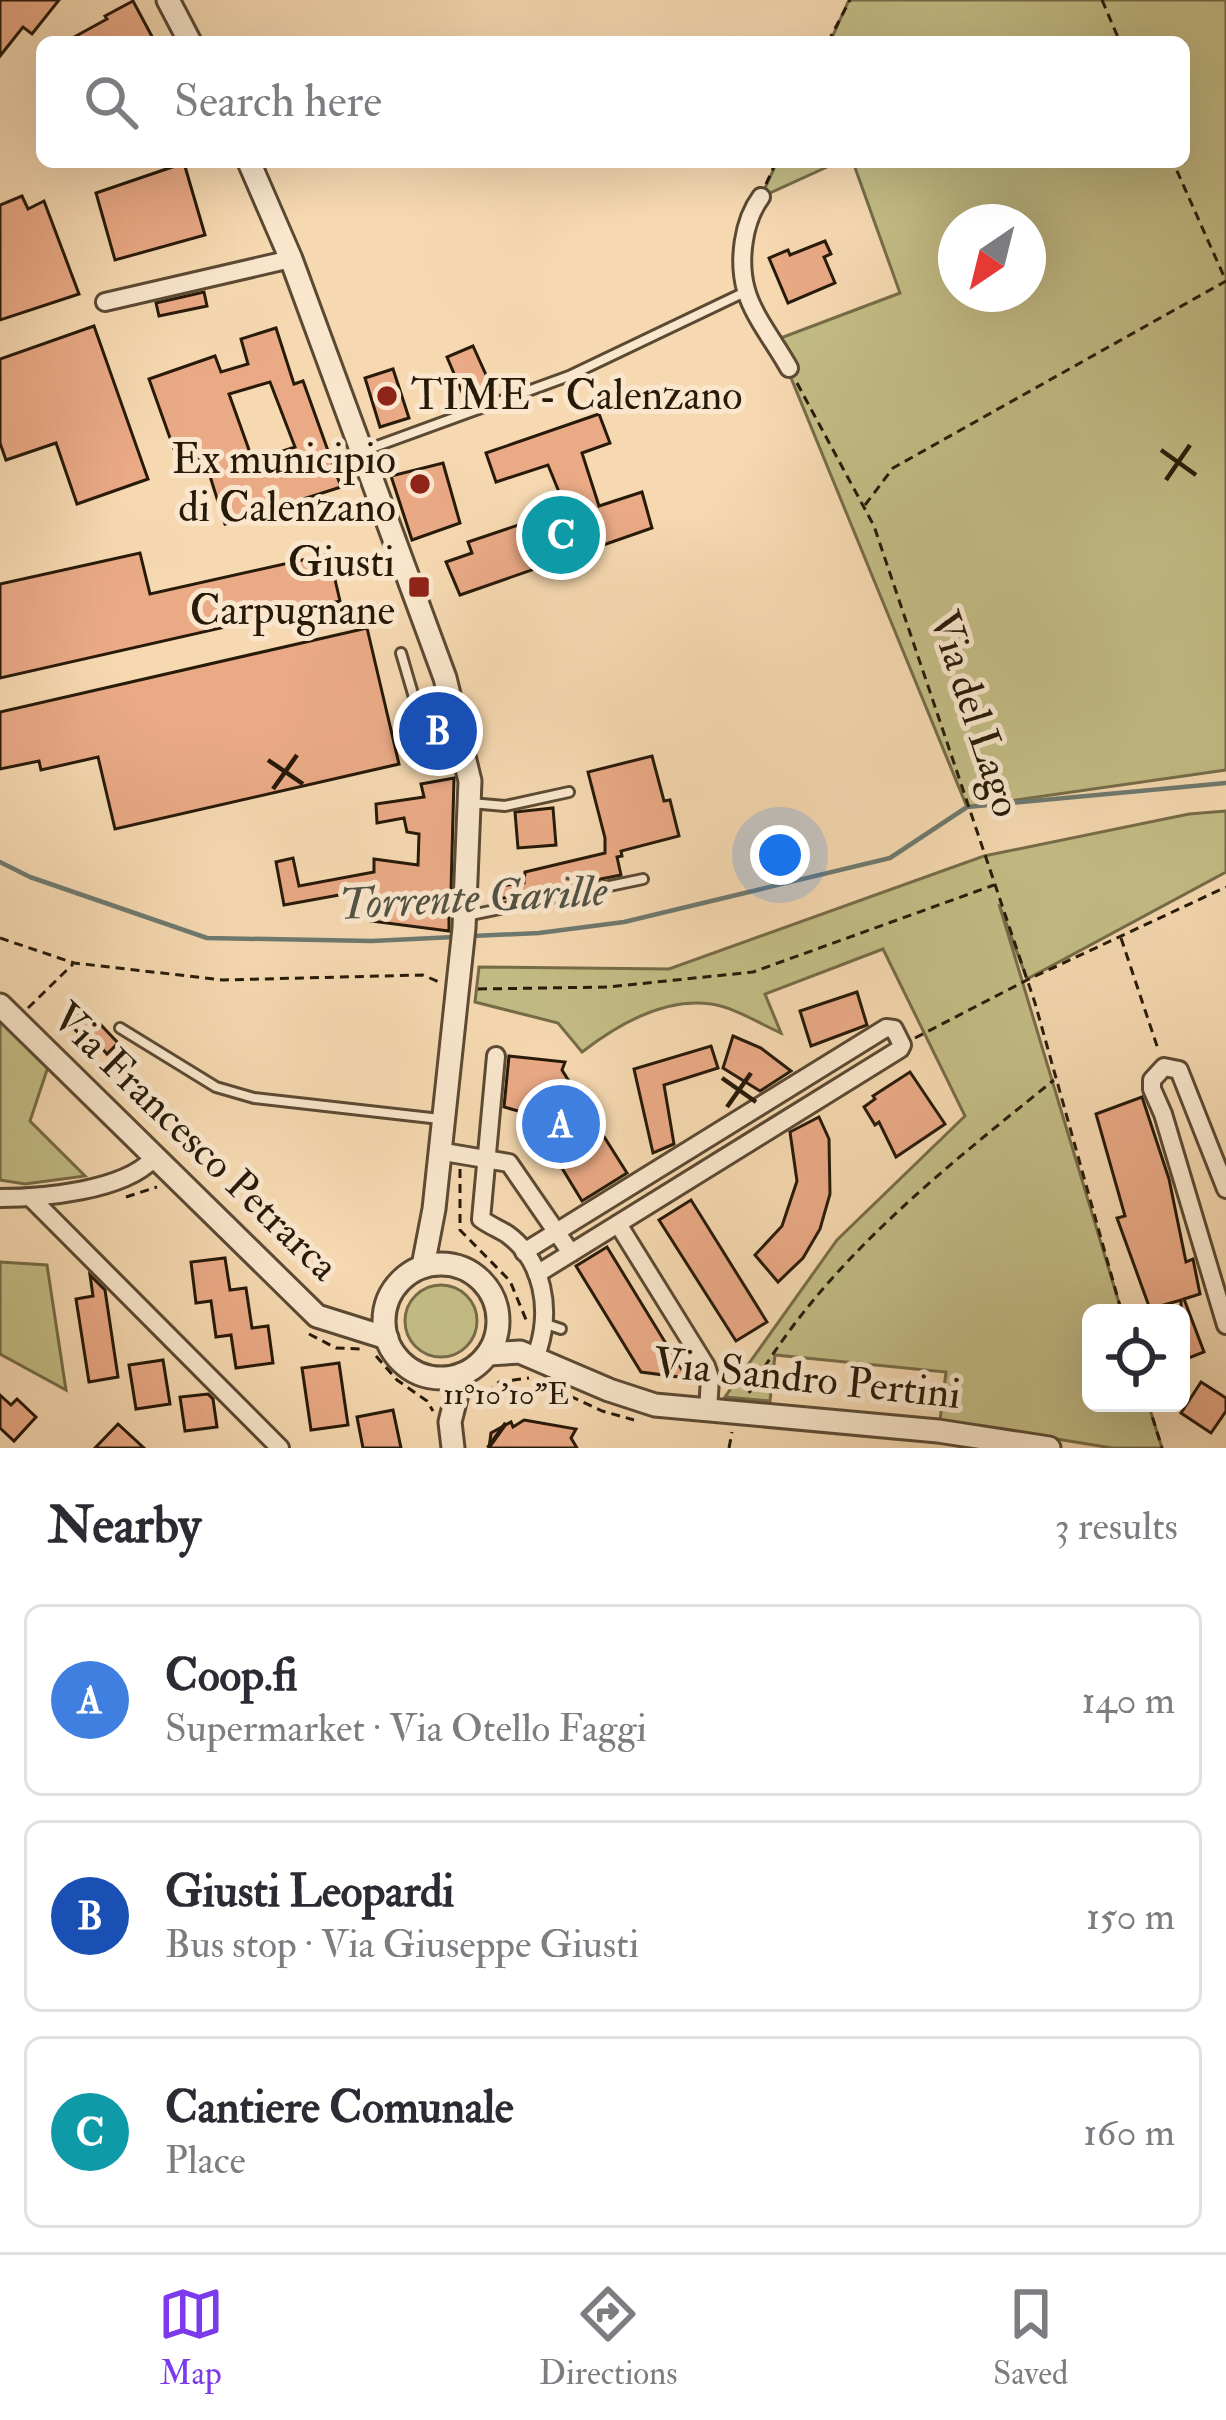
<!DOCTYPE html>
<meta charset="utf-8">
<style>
:root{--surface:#fff;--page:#f2f2f3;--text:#2b2b33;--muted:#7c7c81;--line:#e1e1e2;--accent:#7c3aed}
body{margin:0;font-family:"IM FELL Double Pica",serif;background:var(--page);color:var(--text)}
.controls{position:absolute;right:36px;bottom:36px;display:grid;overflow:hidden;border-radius:18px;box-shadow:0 12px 48px #0002}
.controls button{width:108px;height:108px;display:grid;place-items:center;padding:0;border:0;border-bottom:3px solid var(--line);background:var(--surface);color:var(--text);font:60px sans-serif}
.compass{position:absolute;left:938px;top:204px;width:108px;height:108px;border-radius:50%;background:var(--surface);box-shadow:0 12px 48px #0002;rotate:215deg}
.you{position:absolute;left:780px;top:855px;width:42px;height:42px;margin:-30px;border:9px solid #fff;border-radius:50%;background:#1a73e8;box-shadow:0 0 0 18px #1a73e833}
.badge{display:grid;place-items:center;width:78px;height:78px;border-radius:50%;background:var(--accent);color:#fff;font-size:39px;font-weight:700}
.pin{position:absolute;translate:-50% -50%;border:6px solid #fff;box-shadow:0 3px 12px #0006}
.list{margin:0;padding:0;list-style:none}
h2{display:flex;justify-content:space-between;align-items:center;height:156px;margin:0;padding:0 48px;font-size:51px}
h2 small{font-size:39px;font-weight:400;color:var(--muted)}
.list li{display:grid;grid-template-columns:78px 1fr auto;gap:36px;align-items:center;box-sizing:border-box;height:192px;margin:0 24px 24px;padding:0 24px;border:3px solid var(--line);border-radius:18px}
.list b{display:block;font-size:45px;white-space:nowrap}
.list p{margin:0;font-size:39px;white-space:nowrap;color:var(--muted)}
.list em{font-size:39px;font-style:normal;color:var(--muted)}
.icon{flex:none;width:66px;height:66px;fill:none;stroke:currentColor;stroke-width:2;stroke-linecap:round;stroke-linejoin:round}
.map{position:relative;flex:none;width:1226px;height:1448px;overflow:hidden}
.search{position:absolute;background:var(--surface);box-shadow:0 12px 48px #0002;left:36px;right:36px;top:36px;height:132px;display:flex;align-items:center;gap:30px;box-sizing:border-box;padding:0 42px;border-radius:18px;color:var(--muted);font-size:45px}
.sheet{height:804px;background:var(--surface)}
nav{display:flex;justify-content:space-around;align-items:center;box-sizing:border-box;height:168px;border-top:3px solid var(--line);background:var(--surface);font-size:33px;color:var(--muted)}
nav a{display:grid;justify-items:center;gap:6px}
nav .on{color:var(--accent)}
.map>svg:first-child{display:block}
.green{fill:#c4bd86;stroke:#766c48;stroke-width:3;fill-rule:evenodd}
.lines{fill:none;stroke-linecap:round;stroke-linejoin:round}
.stream{stroke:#6e796f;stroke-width:4.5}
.building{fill:#eaaa86;stroke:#271a09;stroke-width:3;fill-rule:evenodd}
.service-casing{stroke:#5b4a33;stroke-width:14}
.minor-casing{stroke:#5b4a33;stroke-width:22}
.tertiary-casing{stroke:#5b4a33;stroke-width:27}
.path{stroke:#271a09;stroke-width:3;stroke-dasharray:9 6;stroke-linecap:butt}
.service{stroke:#f9e6cc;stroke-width:8}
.minor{stroke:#f9e6cc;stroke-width:16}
.tertiary{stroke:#f9e6cc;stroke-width:21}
.ticks{fill:none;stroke:#271a09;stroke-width:4.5}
.poi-dot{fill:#8f2418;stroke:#f9e6cc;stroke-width:4.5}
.labels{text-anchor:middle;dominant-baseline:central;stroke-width:10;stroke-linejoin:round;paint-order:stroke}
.poi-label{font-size:42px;fill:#271a09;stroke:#f9e6cc;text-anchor:end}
.street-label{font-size:42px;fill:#271a09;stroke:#f9e6cc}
.water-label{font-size:45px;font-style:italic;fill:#515244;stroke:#f9e6cc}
.ticks-label{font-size:30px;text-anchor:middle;fill:#271a09;stroke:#f9e6cc;stroke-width:10;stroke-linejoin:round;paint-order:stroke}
</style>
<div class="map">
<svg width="1226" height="1448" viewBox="0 0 1226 1448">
<rect width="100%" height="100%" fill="#f6d9b1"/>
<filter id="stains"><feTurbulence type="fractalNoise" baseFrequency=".00167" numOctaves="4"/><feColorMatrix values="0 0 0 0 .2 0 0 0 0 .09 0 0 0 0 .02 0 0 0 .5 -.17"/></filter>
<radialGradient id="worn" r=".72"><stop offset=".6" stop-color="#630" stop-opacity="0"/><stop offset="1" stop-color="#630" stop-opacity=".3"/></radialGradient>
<g class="green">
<path d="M 849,0 L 1226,0 L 1226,770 L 967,807 L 780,351 L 778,339 L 900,293 L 853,162 L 1184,162 L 1184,42 L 830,42 ZM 956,222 L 1028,222 L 1028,294 L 956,294 Z"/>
<path d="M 777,162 L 838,162 L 761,197 Z"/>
<path d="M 1226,811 L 1226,872 L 1027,979 L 999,904 L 1122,1313 L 1091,1313 L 1091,1403 L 1148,1403 L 1162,1448 L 1112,1448 L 940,1420 L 946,1372 L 775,1355 L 770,1401 L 725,1397 L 837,1240 L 965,1116 L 883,949 L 765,994 L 781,1033 C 760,1024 734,1007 711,1004 C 664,997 617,1025 582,1052 L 558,1023 L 475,1002 L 479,967 L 669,969 L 984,856 L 1189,814 Z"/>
<path d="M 3,1020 L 49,1064 L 30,1121 L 85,1176 L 25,1184 L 0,1180 L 0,1023 Z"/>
<path d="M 0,1262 L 47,1265 L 66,1390 L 0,1354 Z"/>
<circle cx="441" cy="1321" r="36"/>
</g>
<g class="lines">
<g class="stream">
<path d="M 0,862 L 30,877 L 207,938 L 372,941 L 454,937"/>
<path d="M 472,936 L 539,933 L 624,922 L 890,858 L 967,807 L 1226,783"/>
</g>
</g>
<g class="building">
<path d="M 0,0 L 59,0 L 32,34 L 23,27 L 0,56 Z"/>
<path d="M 133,1 L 155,42 L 65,42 L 107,19 L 105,16 Z"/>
<path d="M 184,163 L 205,235 L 115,260 L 96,193 Z"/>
<path d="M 22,196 L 28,209 L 44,201 L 79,294 L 0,320 L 0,205 Z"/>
<path d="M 825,241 L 831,254 L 824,257 L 835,283 L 788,303 L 769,258 L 788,250 L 790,255 Z"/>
<path d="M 204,292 L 207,306 L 159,316 L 156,303 Z"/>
<path d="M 94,326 L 148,479 L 77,504 L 56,443 L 6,460 L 0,443 L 0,359 Z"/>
<path d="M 276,328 L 294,384 L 303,381 L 341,487 L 225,524 L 204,457 L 180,466 L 149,379 L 215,356 L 221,372 L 248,364 L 241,339 ZM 270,382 L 295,447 L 253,461 L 229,394 Z"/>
<path d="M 473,346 L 491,386 L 464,397 L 447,357 Z"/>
<path d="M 393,369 L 409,418 L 380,427 L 365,378 Z"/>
<path d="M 599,414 L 610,443 L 582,453 L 599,506 L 642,492 L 652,528 L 460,595 L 446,562 L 472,553 L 468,542 L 566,509 L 548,465 L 496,482 L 486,453 Z"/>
<path d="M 443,463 L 460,523 L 412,540 L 391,476 Z"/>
<path d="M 140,553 L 150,594 L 329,554 L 340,601 L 0,678 L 0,584 Z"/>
<path d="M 367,628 L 399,764 L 115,829 L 98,757 L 41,770 L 39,761 L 0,769 L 0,712 Z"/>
<path d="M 652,756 L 664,801 L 670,800 L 679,836 L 621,851 L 622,856 L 617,857 L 621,875 L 494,900 L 492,887 L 524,883 L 525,872 L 605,853 L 605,838 L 588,772 Z"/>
<path d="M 454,778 L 451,891 L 446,915 L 449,916 L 449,931 L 371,921 L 372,889 L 284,905 L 276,862 L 293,858 L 299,886 L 374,872 L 374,859 L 418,865 L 419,834 L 407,832 L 404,818 L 377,823 L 376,804 L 424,797 L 421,784 Z"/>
<path d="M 553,808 L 556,845 L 518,848 L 515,812 Z"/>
<path d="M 857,992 L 867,1025 L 811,1046 L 800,1011 Z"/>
<path d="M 85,1008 L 118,1043 L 107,1054 L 99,1045 L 94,1050 L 69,1023 Z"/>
<path d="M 733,1036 L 761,1048 L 791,1071 L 760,1091 L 723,1068 Z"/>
<path d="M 711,1046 L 718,1068 L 664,1085 L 674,1144 L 653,1153 L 634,1069 Z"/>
<path d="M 509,1056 L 565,1062 L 562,1070 L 627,1173 L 582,1201 L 529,1114 L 504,1107 Z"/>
<path d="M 910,1072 L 945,1124 L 896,1157 L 879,1122 L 875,1125 L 864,1107 L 875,1099 L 873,1096 Z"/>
<path d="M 1142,1097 L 1169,1179 L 1186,1262 L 1193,1259 L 1200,1294 L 1184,1299 L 1204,1352 L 1181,1361 L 1181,1300 L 1150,1309 L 1117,1218 L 1125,1216 L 1096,1114 Z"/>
<path d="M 819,1117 L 829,1139 L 830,1194 L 820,1229 L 803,1258 L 778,1282 L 755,1255 L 782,1226 L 797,1181 L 790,1132 Z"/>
<path d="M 691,1200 L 767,1322 L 736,1341 L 659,1220 Z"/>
<path d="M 607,1247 L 687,1378 L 641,1372 L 576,1266 Z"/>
<path d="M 225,1258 L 230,1290 L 246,1288 L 252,1328 L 268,1326 L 273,1363 L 236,1368 L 231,1335 L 216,1337 L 211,1301 L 196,1303 L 191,1262 Z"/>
<path d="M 90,1275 L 105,1290 L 118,1377 L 89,1382 L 76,1299 L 93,1296 Z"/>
<path d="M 163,1360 L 170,1404 L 136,1409 L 129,1365 Z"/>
<path d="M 339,1363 L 348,1425 L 311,1430 L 302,1368 Z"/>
<path d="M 1201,1382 L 1226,1398 L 1226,1411 L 1211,1433 L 1181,1413 Z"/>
<path d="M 208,1394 L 213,1399 L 217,1427 L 185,1431 L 180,1397 Z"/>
<path d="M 0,1395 L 11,1405 L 17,1399 L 36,1417 L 14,1441 L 0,1428 Z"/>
<path d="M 393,1410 L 401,1448 L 363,1448 L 357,1417 Z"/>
<path d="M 524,1420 L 576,1429 L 571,1438 L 577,1448 L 489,1448 L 491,1433 L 511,1422 L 513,1427 Z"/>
<path d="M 118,1424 L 144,1448 L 95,1448 Z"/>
</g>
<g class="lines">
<defs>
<g id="service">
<path d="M 366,450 L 569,376 L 745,292"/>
<path d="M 401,653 L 435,769 L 464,760"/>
<path d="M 471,803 L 505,806 L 569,792"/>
<path d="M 466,916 L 643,879"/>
<path d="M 120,1028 L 216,1087 L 254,1098 L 440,1119"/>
<path d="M 546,1324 L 561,1329"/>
</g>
<g id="minor">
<path d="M 761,197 C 743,221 738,261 746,290 C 753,316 776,344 789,368"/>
<path d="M 105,302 L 291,259"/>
<path d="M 496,1056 L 481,1219 C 489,1225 499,1229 507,1234 C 544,1261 551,1310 538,1350"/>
<path d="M 438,1151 L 509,1163 L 571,1253"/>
<path d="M 1226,1189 L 1179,1070 L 1164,1067 L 1152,1080 L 1152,1089 L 1163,1114 L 1226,1325"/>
<path d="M 30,1197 L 280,1448"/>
<path d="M 0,1198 C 42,1198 123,1191 153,1159"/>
<path d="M 618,1224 L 706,1366 L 710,1378 L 708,1411"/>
<path d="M 524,1252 L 886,1028 L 894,1029 L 902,1045 L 900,1049 L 537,1274"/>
</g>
<g id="tertiary">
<path d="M 168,0 L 190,42"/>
<path d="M 249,162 L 291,259 L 445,678 L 470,781 L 464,928 L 434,1209 L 423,1266"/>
<path d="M 0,1005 L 317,1316 L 387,1338"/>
<circle cx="441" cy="1321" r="57"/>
<path d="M 489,1354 L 520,1352 L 609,1390 L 655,1405 L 938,1431 L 1049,1448"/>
<path d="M 453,1448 L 450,1422 L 462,1374"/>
</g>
</defs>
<use href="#service" class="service-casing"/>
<use href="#minor" class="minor-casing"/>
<use href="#tertiary" class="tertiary-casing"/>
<g class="path">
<path d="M 1102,0 L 1120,42"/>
<path d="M 828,42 L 850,0"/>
<path d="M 766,184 L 776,162"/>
<path d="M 797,383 L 874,526 L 1035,1003 L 1122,1313"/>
<path d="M 865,505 L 893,468 L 1226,281 L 1173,162"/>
<path d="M 0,938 L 74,963 L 223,980 L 423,975 L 439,982"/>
<path d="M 1121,938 L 1158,1049"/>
<path d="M 478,989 L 608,987 L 753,972 L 994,885"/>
<path d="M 28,1008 L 73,964"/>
<path d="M 915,1038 L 1027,980 L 1226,887"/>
<path d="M 460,1169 L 460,1230 L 510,1281 L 527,1322"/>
<path d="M 126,1197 L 157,1187"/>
<path d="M 309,1334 L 336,1348 L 362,1349"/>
<path d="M 376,1356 L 397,1380 L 427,1401 L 433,1411"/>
<path d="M 749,1393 C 821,1265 941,1171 1054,1080"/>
<path d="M 570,1396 L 602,1411 L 634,1420"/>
<path d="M 1148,1403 L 1162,1448"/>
<path d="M 476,1404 L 499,1382 L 529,1378"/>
<path d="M 729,1448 L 732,1432"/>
</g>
<use href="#service" class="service"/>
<use href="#minor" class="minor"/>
<use href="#tertiary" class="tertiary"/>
</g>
<path class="ticks" d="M 1161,450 L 1196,475M 1166,480 L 1190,445M 268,760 L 303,784M 273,789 L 297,755M 722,1078 L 756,1102M 727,1107 L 751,1073M 488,1448 L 506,1423"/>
<g class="poi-dot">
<circle cx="387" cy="396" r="12"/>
<circle cx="420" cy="484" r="12"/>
<rect x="407" y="575" width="24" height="24" rx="6"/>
</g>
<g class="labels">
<g class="poi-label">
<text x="411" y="396" text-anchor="start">TIME - Calenzano</text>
<text x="396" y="460">Ex municipio<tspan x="396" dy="48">di Calenzano</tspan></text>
<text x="395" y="563">Giusti<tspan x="395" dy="48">Carpugnane</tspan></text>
</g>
<g class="street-label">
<text transform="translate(975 714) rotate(72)">Via del Lago</text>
<text transform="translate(195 1142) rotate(44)">Via Francesco Petrarca</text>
<text transform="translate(807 1379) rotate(6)">Via Sandro Pertini</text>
</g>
<g class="water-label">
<text transform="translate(473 898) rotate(-3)">Torrente Garille</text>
</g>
</g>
<g class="ticks-label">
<text x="506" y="1404">11°10'10"E</text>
</g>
<rect width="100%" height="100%" filter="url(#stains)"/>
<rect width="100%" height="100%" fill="url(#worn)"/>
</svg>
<div class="controls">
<button><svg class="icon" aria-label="locate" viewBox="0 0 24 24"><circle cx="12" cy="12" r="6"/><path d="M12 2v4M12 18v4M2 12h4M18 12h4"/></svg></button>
</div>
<svg class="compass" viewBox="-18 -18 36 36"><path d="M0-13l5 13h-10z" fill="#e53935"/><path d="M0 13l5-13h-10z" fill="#7c7c81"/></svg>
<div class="you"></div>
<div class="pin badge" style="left:561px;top:1124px;background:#3f7fe0">A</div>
<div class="pin badge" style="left:438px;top:731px;background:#1a4fb4">B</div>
<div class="pin badge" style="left:561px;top:535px;background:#0f9aa8">C</div>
<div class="search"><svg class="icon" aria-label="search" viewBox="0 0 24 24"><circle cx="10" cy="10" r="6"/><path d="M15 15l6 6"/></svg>Search here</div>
</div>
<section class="sheet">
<h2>Nearby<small>3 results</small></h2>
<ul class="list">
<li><span class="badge" style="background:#3f7fe0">A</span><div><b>Coop.fi</b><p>Supermarket · Via Otello Faggi</p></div><em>140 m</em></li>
<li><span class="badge" style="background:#1a4fb4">B</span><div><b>Giusti Leopardi</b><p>Bus stop · Via Giuseppe Giusti</p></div><em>150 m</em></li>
<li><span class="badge" style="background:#0f9aa8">C</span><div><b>Cantiere Comunale</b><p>Place</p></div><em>160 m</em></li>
</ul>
</section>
<nav>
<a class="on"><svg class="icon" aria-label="map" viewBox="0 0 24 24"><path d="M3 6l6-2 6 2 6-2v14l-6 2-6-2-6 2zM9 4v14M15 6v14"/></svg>Map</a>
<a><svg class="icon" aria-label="directions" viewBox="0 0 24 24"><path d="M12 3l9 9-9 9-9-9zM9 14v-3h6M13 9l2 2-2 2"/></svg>Directions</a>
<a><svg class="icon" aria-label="saved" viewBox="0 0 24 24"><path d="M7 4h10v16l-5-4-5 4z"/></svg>Saved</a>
</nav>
